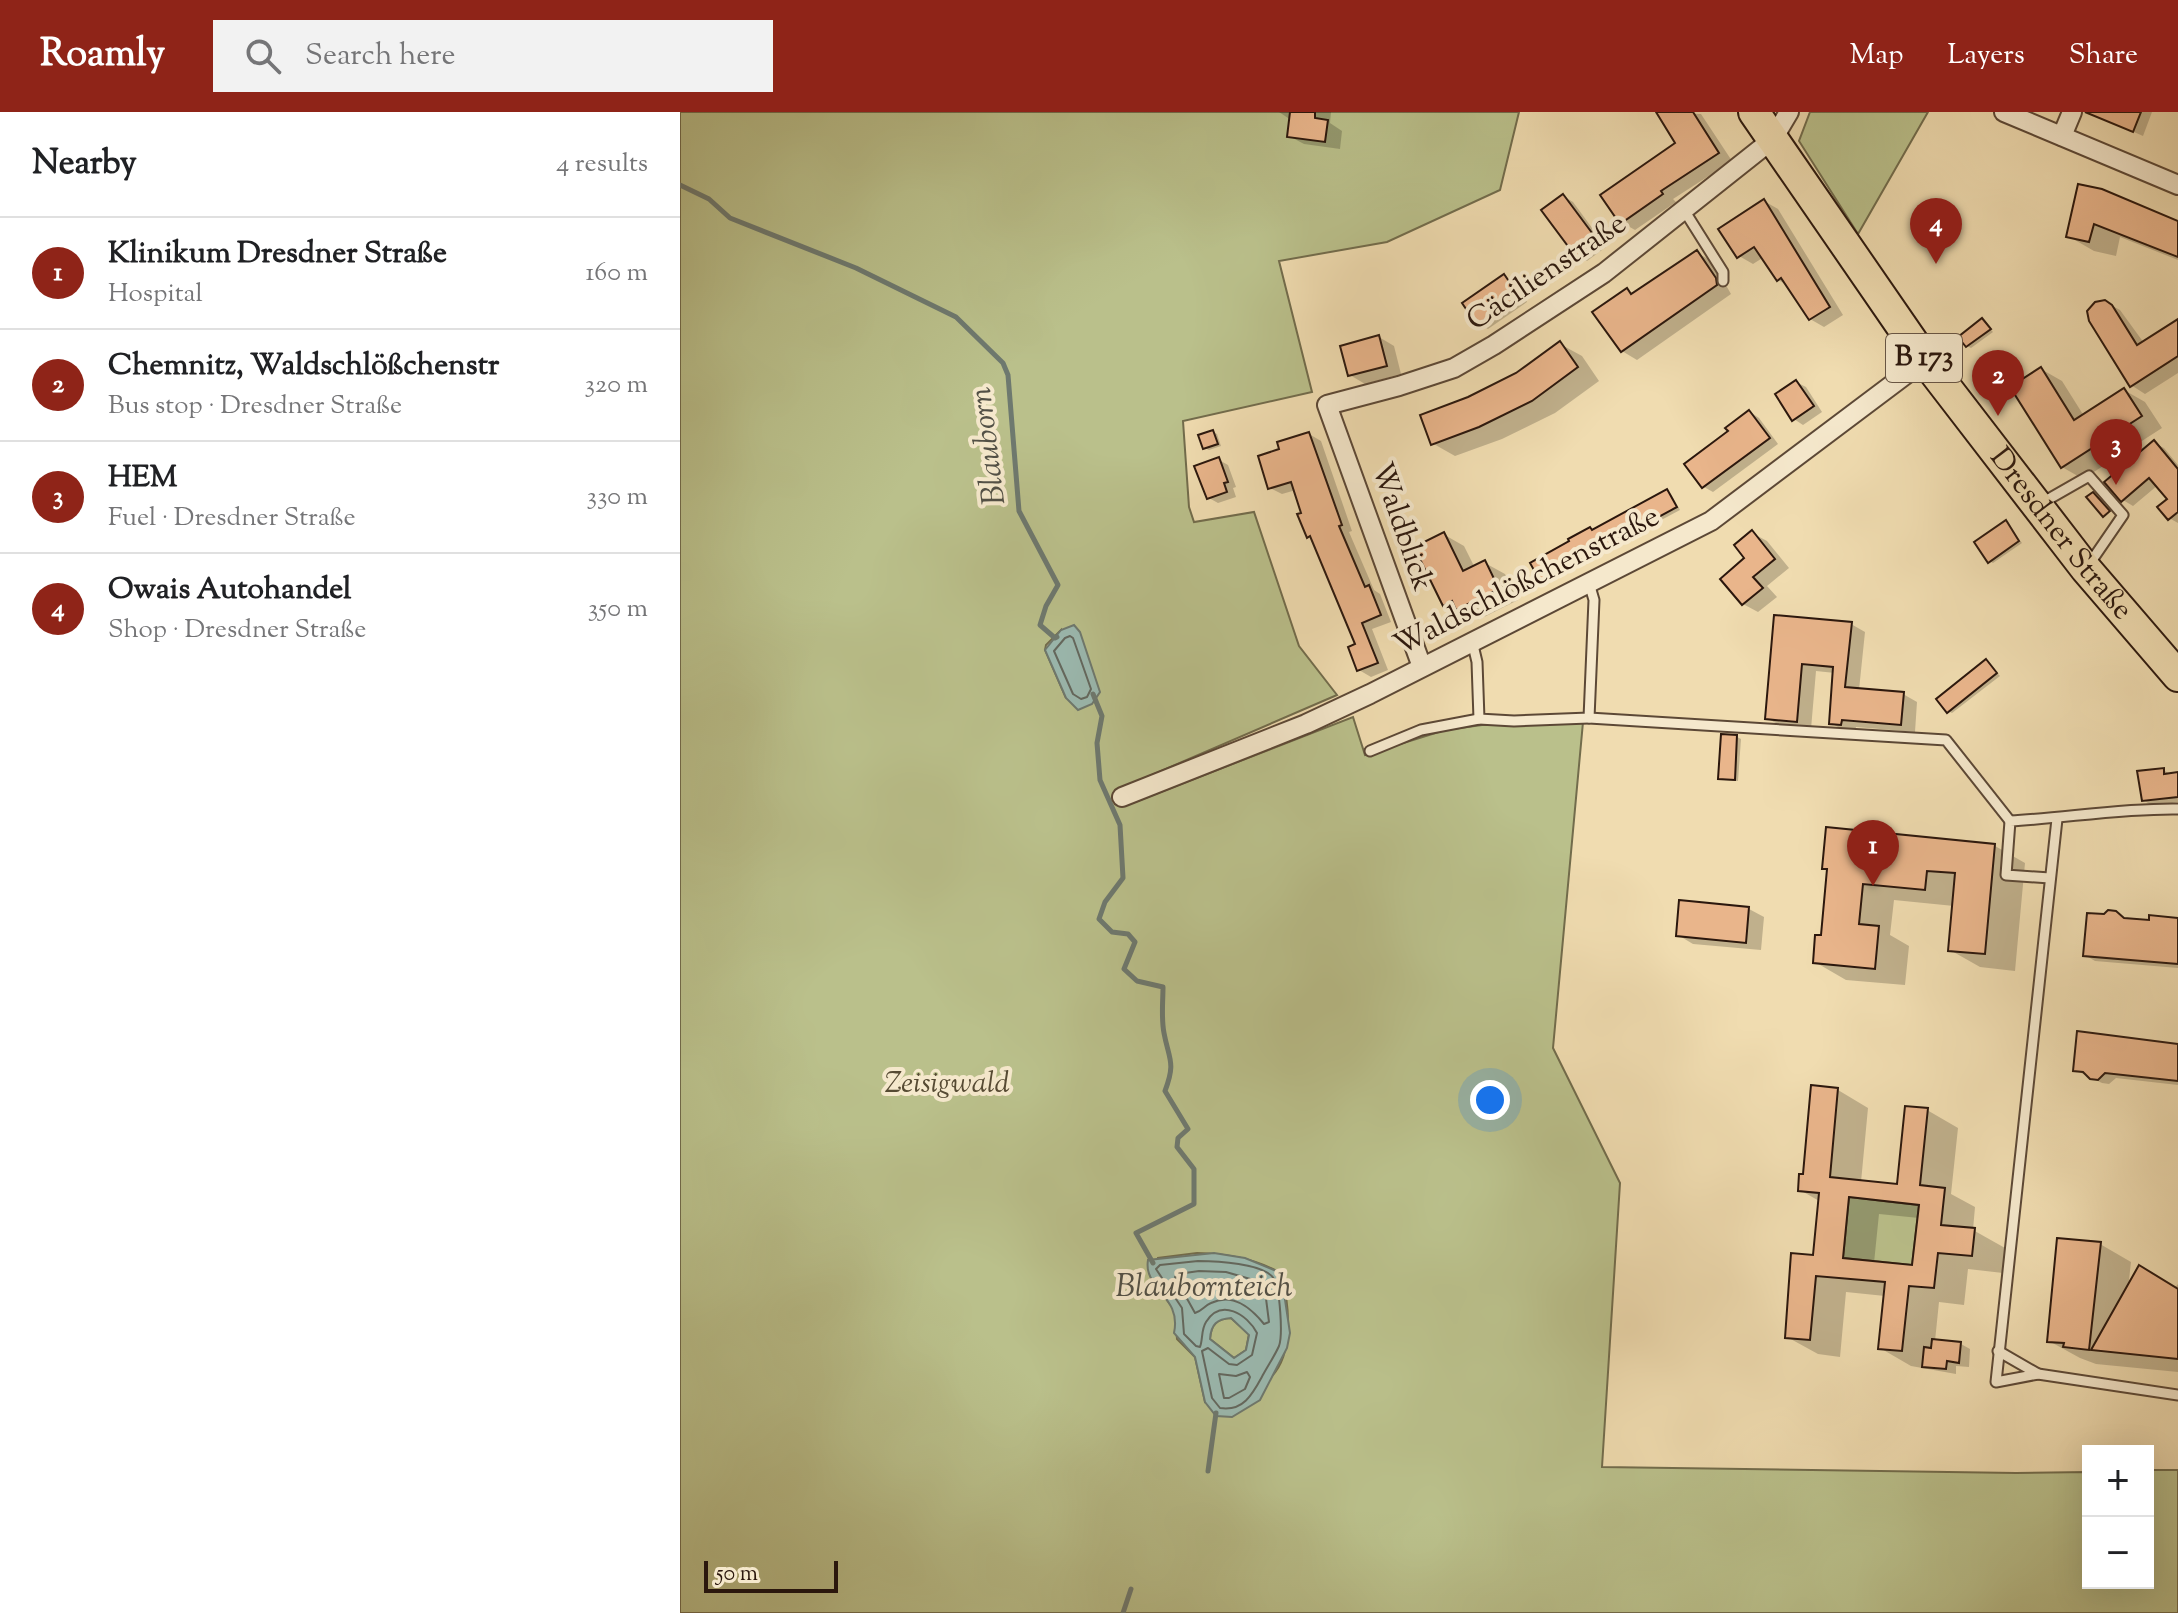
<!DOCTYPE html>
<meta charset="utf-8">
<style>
:root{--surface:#fff;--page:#f2f2f2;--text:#202124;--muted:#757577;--line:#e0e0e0;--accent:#8f2418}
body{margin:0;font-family:"Sorts Mill Goudy",serif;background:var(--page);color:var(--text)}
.controls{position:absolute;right:24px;bottom:24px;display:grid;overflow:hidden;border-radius:0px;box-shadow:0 8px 32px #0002}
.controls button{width:72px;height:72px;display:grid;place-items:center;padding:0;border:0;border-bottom:2px solid var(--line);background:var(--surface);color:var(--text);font:40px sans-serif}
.scale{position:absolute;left:24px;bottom:20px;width:134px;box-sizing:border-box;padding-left:8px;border:4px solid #2b170d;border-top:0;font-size:22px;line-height:28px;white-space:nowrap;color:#2b170d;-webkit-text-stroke:6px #f5e8cc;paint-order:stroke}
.you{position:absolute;left:810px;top:988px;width:28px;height:28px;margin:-20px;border:6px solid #fff;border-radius:50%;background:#1a73e8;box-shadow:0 0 0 12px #1a73e833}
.badge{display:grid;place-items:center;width:52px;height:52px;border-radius:50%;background:var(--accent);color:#fff;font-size:26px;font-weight:700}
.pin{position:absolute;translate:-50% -66px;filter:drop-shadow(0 2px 4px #0008)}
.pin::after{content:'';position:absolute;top:42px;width:28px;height:24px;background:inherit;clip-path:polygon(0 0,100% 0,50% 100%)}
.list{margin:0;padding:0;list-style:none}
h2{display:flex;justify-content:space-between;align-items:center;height:104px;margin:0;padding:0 32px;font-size:34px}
h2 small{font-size:26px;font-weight:400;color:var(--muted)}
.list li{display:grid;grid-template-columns:52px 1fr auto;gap:24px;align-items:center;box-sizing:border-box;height:112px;padding:0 32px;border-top:2px solid var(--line)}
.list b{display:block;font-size:30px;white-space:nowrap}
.list p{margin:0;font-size:26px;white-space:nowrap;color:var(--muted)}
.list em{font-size:26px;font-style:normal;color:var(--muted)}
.icon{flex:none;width:44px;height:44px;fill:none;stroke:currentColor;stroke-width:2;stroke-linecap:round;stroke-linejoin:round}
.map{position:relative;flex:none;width:1498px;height:1501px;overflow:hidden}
header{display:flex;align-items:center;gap:48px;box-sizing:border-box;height:112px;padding:0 40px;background:var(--accent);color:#fff}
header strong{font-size:38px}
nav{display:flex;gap:44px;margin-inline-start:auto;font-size:28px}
.search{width:560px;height:72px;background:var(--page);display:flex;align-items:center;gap:20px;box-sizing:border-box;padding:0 28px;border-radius:0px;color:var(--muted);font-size:30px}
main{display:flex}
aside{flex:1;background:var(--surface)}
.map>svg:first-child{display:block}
.green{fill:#bac08b;stroke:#726c4c;stroke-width:2;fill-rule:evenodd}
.water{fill:#9bbab1;stroke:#6e796f;stroke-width:2;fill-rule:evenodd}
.shadow{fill:#0003;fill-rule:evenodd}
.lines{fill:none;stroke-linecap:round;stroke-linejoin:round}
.shore{stroke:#63685f;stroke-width:2}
.stream{stroke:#6e796f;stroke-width:5}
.building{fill:#e9b58b;stroke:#2b170d;stroke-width:2;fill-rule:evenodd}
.lane-casing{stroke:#5c4836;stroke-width:13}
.street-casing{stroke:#5c4836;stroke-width:22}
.primary-casing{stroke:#2b170d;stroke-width:34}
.lane{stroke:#f5e8cc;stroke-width:9}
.street{stroke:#f5e8cc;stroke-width:18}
.primary{stroke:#f0dcb0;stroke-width:30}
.labels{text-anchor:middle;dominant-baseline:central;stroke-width:8;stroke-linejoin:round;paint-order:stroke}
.shield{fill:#f5e8cc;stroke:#685646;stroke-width:2}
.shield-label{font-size:28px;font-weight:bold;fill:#2b170d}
.street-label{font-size:30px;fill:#2b170d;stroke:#f5e8cc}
.park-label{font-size:30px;font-style:italic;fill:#564a33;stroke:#f5e8cc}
.water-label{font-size:32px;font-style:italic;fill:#525046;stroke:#f5e8cc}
</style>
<header>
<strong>Roamly</strong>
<div class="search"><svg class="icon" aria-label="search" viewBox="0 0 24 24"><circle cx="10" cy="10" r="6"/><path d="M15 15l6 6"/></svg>Search here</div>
<nav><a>Map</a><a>Layers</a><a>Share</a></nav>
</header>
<main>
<aside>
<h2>Nearby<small>4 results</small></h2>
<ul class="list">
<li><span class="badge">1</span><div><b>Klinikum Dresdner Straße</b><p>Hospital</p></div><em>160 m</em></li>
<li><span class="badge">2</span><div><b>Chemnitz, Waldschlößchenstr</b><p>Bus stop · Dresdner Straße</p></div><em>320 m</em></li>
<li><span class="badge">3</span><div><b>HEM</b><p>Fuel · Dresdner Straße</p></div><em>330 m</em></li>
<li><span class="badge">4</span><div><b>Owais Autohandel</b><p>Shop · Dresdner Straße</p></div><em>350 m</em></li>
</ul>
</aside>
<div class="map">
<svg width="1498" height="1501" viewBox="0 0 1498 1501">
<rect width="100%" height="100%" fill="#f0dcb0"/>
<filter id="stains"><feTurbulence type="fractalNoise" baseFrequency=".0025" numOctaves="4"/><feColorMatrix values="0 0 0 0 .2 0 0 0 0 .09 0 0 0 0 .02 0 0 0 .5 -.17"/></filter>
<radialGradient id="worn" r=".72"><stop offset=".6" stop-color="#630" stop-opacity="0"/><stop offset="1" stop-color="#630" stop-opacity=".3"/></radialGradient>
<g class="green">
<path d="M 0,0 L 839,0 L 820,78 L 707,130 L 599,149 L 632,280 L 503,309 L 509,395 L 514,410 L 574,400 L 619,534 L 657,583 L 444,675 L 455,690 L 673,605 L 685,643 L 765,618 L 802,613 L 903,610 L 873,936 L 940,1071 L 922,1355 L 1336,1361 L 1408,1360 L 1408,1471 L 1468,1471 L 1468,1358 L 1498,1358 L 1498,1501 L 0,1501 ZM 381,518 L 386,586 L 365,538 L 366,533 ZM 517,1141 C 548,1142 573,1146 601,1161 C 609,1190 615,1241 591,1265 C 583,1272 538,1285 525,1290 L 515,1245 L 497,1227 L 495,1199 L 472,1168 L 478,1146 Z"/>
<path d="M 1130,0 L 1248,0 L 1178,122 L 1119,29 Z"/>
<path d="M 1169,1085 L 1239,1093 L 1232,1153 L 1163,1146 Z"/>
<path d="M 551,1206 L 569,1222 L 566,1238 L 554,1246 L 530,1227 C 531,1212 537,1207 551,1206 Z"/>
</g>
<g class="water">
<path d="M 394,513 L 400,520 L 420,580 L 412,592 L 398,598 L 386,586 L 365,538 L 381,518 Z"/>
<path d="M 534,1141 L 565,1146 L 601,1161 L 610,1221 L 607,1236 L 580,1288 L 552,1305 L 536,1304 L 525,1290 L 515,1245 L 494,1221 C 502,1184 463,1177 468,1148 ZM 551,1206 L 569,1223 L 566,1238 L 554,1246 L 530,1227 C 531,1212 537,1207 551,1206 Z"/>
</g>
<g class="shadow">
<path d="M 599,0 L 651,0 L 650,11 L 662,19 L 660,37 L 624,32 L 609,24 L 611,8 Z"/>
<path d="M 978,0 L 1021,2 L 1052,49 L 993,87 L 996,90 L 955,118 L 941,110 L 998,32 Z"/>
<path d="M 1430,0 L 1472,0 L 1463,24 L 1427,8 Z"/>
<path d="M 1399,74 L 1498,111 L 1498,148 L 1440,125 L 1436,144 L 1414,139 L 1388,124 Z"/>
<path d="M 883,84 L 893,90 L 926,135 L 907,149 L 897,144 Z"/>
<path d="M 1084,89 L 1098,97 L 1163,203 L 1144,215 L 1130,207 L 1109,174 L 1098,168 L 1084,145 L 1073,152 L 1059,144 Z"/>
<path d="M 1017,141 L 1032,149 L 1051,182 L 957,248 L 942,239 L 947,178 L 954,182 Z"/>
<path d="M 824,164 L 833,170 L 847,190 L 808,217 L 799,212 Z"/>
<path d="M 1425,190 L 1440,198 L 1464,231 L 1498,210 L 1498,261 L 1465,282 L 1451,273 Z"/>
<path d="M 1303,209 L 1313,220 L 1291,236 L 1287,234 Z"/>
<path d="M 699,225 L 714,234 L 721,262 L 685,272 L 670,263 Z"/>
<path d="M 880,232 L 902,244 L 919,269 L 875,301 L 822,327 L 775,344 L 752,331 L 789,287 L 837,262 Z"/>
<path d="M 1361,257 L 1382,269 L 1404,304 L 1444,278 L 1465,290 L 1482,316 L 1403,367 L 1382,355 Z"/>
<path d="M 1116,270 L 1126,275 L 1142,300 L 1123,313 L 1114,307 Z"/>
<path d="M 1070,300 L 1079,306 L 1098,332 L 1033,380 L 1024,375 L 1051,320 Z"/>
<path d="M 533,320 L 537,322 L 541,334 L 529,338 L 525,336 Z"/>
<path d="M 629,322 L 641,329 L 672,419 L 669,420 L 694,478 L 700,482 L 711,510 L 692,517 L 708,558 L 691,565 L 679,558 L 677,533 L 634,428 L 628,424 L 616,378 L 602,382 L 590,376 L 601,338 Z"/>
<path d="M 1474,331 L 1484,336 L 1498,353 L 1498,411 L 1489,406 L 1490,387 L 1478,373 L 1453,394 L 1443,388 Z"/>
<path d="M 539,348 L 548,353 L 556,375 L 553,376 L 556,385 L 538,391 L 529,386 Z"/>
<path d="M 987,380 L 991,382 L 1000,398 L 865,470 L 861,467 L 913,419 Z"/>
<path d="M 1326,411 L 1342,431 L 1313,451 L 1309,449 Z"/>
<path d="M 1072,421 L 1087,429 L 1109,456 L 1087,474 L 1097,485 L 1078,500 L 1063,492 Z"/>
<path d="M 763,422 L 784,434 L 795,456 L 805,451 L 825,462 L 838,488 L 798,508 L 764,492 Z"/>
<path d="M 1096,505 L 1171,512 L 1185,520 L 1179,578 L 1223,582 L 1237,590 L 1235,620 L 1176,615 L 1175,620 L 1165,619 L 1151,611 L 1155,561 L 1136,559 L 1131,617 L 1101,614 L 1087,606 Z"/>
<path d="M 1306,549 L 1320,564 L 1272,601 L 1268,599 Z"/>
<path d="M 1057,625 L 1061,627 L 1058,669 L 1044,668 L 1040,666 Z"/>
<path d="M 1483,658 L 1492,663 L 1498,662 L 1498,690 L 1473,694 L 1463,688 Z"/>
<path d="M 1315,734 L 1345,751 L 1335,859 L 1300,855 L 1270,838 L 1274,794 L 1214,788 L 1210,823 L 1229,834 L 1225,873 L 1166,868 L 1135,850 L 1143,826 L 1149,759 L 1144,756 Z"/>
<path d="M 1069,797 L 1084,805 L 1081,838 L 1013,832 L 998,823 Z"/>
<path d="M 1447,808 L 1498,808 L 1498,856 L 1415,849 L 1405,843 Z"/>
<path d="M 1498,933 L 1498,973 L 1436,966 L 1429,972 L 1422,971 L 1395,958 Z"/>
<path d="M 1158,978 L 1188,996 L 1181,1070 L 1219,1074 L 1247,998 L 1278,1016 L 1271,1082 L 1295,1095 L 1293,1118 L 1325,1136 L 1323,1161 L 1288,1157 L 1284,1193 L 1259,1190 L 1255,1229 L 1281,1232 L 1290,1237 L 1289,1255 L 1276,1254 L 1276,1262 L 1231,1254 L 1200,1236 L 1205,1184 L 1166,1180 L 1160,1245 L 1138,1242 L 1107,1225 L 1135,1145 L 1141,1090 L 1120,1078 ZM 1199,1102 L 1239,1106 L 1234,1155 L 1194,1151 Z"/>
<path d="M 1420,1132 L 1451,1150 L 1448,1177 L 1495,1176 L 1498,1172 L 1498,1260 L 1416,1252 L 1400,1246 L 1369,1229 Z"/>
</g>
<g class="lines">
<g class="shore">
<path d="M 390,524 L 393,526 L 411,577 L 407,585 L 401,587 L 393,582 L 374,539 L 385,526 Z"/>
<path d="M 518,1149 C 534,1149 585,1151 594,1167 C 600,1177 603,1223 599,1234 C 595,1243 589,1252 584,1261 C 574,1279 565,1300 540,1296 L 532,1286 L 522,1239 L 528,1236 L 549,1252 L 557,1253 L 572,1243 L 577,1221 C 567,1202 541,1186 526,1210 C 521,1218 523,1227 520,1235 L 516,1234 L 504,1222 L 502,1196 L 476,1157 L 480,1153 Z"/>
<path d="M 519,1159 L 546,1160 L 584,1171 L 589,1210 L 584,1212 C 571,1196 553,1180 531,1191 C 524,1194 522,1199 515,1201 L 495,1165 L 498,1162 Z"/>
<path d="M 567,1260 L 570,1265 L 565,1277 L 549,1286 L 544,1286 L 539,1262 L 556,1264 Z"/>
</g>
<g class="stream">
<path d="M 0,73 L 29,87 L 50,106 L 176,156 L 276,205 L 323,251 L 328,263 L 339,399 L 378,473 L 366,494 L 360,513 L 375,526 L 377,525"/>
<path d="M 413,582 L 422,604 L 417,631 L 420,668 L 440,713 L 443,766 L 425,790 L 419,807 L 432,820 L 448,822 L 455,830 L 444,857 L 457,869 L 483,875 C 483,890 481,906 484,921 C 489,948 496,950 485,979 L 508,1017 L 498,1026 L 497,1035 L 514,1057 L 514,1092 L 456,1121 L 473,1151"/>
<path d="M 528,1359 L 536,1301"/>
<path d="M 443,1501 L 451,1477"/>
</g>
</g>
<g class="building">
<path d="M 610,0 L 635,0 L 635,6 L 648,8 L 645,30 L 607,25 Z"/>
<path d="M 976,0 L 1013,0 L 1039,41 L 981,79 L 983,82 L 940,112 L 920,83 L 995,31 Z"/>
<path d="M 1405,0 L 1461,0 L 1453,20 Z"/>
<path d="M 1398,72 L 1422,77 L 1498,109 L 1498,145 L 1414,112 L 1409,130 L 1386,125 Z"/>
<path d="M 883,82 L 918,129 L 896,145 L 861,98 Z"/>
<path d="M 1084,87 L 1150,195 L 1129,208 L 1101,166 L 1097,169 L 1074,135 L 1057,146 L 1038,117 Z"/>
<path d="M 1017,138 L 1036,166 L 1037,173 L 941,240 L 912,200 L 947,176 L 951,182 Z"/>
<path d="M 824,162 L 839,184 L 797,213 L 782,191 Z"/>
<path d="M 1425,188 L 1432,193 L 1457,233 L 1498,207 L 1498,244 L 1450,275 L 1409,209 L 1407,199 L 1415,190 Z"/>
<path d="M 1302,206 L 1311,217 L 1286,235 L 1278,225 Z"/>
<path d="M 699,223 L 707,254 L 668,264 L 660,234 Z"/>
<path d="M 880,229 L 898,255 L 852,289 L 799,315 L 751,333 L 740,303 L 788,285 L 836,261 Z"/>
<path d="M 1361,255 L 1394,308 L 1444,276 L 1462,304 L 1381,356 L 1330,275 Z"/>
<path d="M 1116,268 L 1134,294 L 1112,309 L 1095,282 Z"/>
<path d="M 1069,298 L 1090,326 L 1022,376 L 1004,352 L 1048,319 L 1045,316 Z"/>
<path d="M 533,318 L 538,332 L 523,337 L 518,323 Z"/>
<path d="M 629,320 L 662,413 L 659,414 L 685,475 L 689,473 L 701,503 L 682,511 L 698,551 L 677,559 L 668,535 L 675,532 L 630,424 L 627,426 L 617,402 L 621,401 L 611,370 L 588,377 L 578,344 L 599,337 L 597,330 Z"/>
<path d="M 1474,328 L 1498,357 L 1498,400 L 1488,408 L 1477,395 L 1487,387 L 1469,366 L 1441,390 L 1424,370 Z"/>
<path d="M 539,345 L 548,370 L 544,371 L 547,380 L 527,387 L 514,354 Z"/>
<path d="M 987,377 L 997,395 L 860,469 L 850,451 L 889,429 L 888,427 L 910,415 L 912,418 Z"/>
<path d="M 1413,380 L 1430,399 L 1423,405 L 1406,385 Z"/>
<path d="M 1326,408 L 1339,429 L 1308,451 L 1294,430 Z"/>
<path d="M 1072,418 L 1095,447 L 1073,465 L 1083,476 L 1062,493 L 1040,467 L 1064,446 L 1054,433 Z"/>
<path d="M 764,420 L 783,459 L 805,448 L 819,477 L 776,498 L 772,489 L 763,494 L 734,435 Z"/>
<path d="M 1094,503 L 1172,510 L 1165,575 L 1224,580 L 1221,613 L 1162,608 L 1161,613 L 1149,612 L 1153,555 L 1122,552 L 1117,610 L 1085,607 Z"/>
<path d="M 1306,547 L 1317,561 L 1267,601 L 1256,587 Z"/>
<path d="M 1041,622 L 1057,623 L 1055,668 L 1038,667 Z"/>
<path d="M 1484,656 L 1484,662 L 1498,660 L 1498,685 L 1462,689 L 1457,659 Z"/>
<path d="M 1146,715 L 1315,732 L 1305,842 L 1268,839 L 1275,761 L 1247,759 L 1245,778 L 1183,772 L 1179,812 L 1199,814 L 1195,857 L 1133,851 L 1135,823 L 1141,823 L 1147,757 L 1142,757 Z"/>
<path d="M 999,788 L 1069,795 L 1066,831 L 996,824 Z"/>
<path d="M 1428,798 L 1436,799 L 1444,806 L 1469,808 L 1469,803 L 1498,806 L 1498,852 L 1403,844 L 1407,801 L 1424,802 Z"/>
<path d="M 1397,919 L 1498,932 L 1498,969 L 1425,961 L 1418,968 L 1410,967 L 1403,960 L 1393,959 Z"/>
<path d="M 1131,973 L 1158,976 L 1150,1065 L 1217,1072 L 1225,994 L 1248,996 L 1240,1073 L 1265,1076 L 1261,1113 L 1295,1116 L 1292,1144 L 1258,1141 L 1254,1176 L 1229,1174 L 1222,1239 L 1198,1237 L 1205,1170 L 1136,1164 L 1130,1228 L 1105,1226 L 1111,1141 L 1133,1143 L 1139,1081 L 1118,1079 L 1119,1062 L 1123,1062 ZM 1169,1085 L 1239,1093 L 1232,1153 L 1163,1146 Z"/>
<path d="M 1377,1126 L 1421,1130 L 1409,1238 L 1383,1235 L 1384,1231 L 1367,1230 Z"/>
<path d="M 1459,1153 L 1498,1177 L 1498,1247 L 1411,1238 Z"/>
<path d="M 1252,1227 L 1281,1230 L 1279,1251 L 1267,1249 L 1266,1257 L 1242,1255 L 1244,1235 L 1251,1236 Z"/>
</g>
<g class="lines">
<defs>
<g id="lane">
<path d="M 1004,98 L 1043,160 L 1043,169"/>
<path d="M 1360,392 L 1409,364 L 1443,403 L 1408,454"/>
<path d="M 792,529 L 797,550 L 799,607 L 834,609 L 909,606 L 914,488 L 909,471"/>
<path d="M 909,606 L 1266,628 L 1330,709"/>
<path d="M 690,639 L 741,618 L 799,607"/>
<path d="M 1377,707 L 1316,1270 L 1358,1262 L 1498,1283"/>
<path d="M 1370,766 L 1326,763 L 1330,709 C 1386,706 1442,696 1498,697"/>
<path d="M 1318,1239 L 1358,1262"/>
</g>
<g id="street">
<path d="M 1324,0 L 1498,73"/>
<path d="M 1382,24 L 1392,0"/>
<path d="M 742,555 L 647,293 L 719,274 L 774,256 L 814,233 L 924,161 L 1093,27 L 1109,0"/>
<path d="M 442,685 L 626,612 L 690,582 L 1031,409 L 1245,248"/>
</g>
<g id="primary">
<path id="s1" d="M 1074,0 L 1245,248 L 1406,457 L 1498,564"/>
</g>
</defs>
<use href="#lane" class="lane-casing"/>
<use href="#street" class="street-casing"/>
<use href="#primary" class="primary-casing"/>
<use href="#lane" class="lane"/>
<use href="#street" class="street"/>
<use href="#primary" class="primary"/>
</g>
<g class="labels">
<rect class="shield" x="1206" y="222" width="76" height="48" rx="6"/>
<g class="shield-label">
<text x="1244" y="246">B 173</text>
</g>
<g class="street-label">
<text transform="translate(867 161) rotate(-34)">Cäcilienstraße</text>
<text transform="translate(721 415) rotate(71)">Waldblick</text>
<text stroke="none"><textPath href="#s1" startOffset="522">Dresdner Straße</textPath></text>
<text transform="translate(847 470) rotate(-27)">Waldschlößchenstraße</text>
</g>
<g class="park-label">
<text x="267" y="972">Zeisigwald</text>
</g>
<g class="water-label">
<text transform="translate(309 334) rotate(-97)">Blauborn</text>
<text x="524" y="1176">Blaubornteich</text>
</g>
</g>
<rect width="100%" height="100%" filter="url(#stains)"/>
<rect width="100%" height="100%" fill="url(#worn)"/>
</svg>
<div class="controls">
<button>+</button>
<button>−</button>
</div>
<div class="scale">50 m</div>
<div class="you"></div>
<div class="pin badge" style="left:1193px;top:774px">1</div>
<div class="pin badge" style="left:1318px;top:304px">2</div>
<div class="pin badge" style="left:1436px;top:373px">3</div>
<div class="pin badge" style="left:1256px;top:152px">4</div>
</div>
</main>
